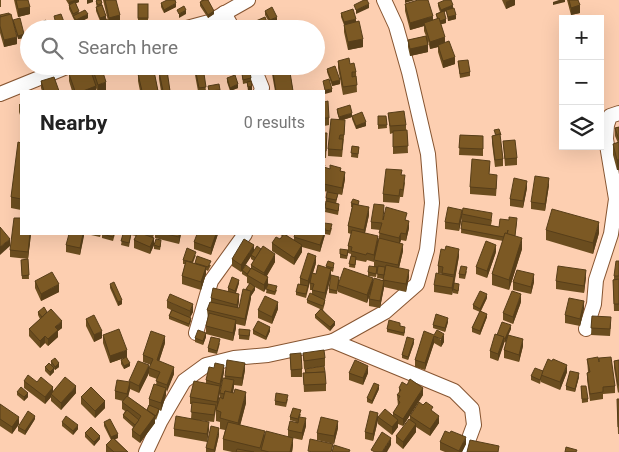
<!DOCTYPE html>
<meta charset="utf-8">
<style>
:root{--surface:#fff;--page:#f2f2f2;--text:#222;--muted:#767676;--line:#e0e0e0}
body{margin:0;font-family:Roboto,sans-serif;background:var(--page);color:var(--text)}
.controls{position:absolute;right:15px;top:15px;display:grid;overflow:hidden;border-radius:0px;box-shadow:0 5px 20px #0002}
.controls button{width:45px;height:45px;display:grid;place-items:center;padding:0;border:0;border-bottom:1px solid var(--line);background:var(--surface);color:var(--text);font:25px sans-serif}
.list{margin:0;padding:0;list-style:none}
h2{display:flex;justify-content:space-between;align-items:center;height:65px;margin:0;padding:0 20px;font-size:21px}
h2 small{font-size:16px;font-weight:400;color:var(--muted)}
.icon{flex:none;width:28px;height:28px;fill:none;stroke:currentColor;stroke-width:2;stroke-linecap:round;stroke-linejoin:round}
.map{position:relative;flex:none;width:619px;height:452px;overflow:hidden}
.search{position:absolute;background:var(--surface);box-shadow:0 5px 20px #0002;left:20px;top:20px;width:305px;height:55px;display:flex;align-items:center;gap:12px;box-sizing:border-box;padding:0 18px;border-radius:28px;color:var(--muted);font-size:19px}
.panel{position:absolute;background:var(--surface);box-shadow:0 5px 20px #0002;left:20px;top:90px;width:305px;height:145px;border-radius:0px}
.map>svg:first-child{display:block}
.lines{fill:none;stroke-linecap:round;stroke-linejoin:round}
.minor-casing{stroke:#875531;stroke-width:16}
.minor{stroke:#fff;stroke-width:14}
.wall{fill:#6b4d1f;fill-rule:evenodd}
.shaded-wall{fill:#573e19}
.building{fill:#7c5924;stroke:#573e19}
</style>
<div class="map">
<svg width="619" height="452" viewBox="0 0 619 452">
<rect width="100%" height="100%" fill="#fdcfb1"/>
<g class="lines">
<defs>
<g id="minor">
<path d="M 224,13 L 233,29"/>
<path d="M 183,29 L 209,22 L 248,0"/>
<path d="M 253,66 L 262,88 L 261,91"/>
<path d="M 0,94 L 69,66"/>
<path d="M 586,329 L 594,304 L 596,280 L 611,234 L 616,199 L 606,139 L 607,125 L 610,116 L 619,113"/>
<path d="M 196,333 L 211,281 L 245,234"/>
<path d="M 333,341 L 454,391 L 472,409 L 474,425 L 464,452"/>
<path d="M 146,452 L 160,422 L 184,381 L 206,365 L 234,358 L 268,355 L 333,341 L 385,312 L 417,284 L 427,250 L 432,203 L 428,154 L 409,72 L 396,26 L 384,0"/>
</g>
</defs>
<use href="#minor" class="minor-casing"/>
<use href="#minor" class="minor"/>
</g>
<g class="wall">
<rect x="0" y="0" width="1" height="7"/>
<path d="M 14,0 L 28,0 L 30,14 L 18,17 Z"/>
<path d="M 66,0 L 79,0 L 79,2 L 76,3 L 79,13 L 88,18 L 76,24 L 69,9 L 69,5 Z"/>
<path d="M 101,0 L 106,19 L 110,29 L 97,29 L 96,26 L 96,22 L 100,21 L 96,11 L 96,7 L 97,7 L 96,4 L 96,1 Z"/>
<path d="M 103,0 L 116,0 L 120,22 L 109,25 Z"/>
<path d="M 201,0 L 209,0 L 208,0 L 214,14 L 208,18 L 200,6 L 200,2 L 202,2 Z"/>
<path d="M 502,0 L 515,0 L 515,5 L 506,9 Z"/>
<path d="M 567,0 L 578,0 L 580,13 L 571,15 Z"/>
<path d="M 161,3 L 176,7 L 164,13 L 161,7 Z"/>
<path d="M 438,3 L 453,8 L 456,19 L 448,21 L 446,11 L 444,12 L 446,23 L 441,24 L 445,43 L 455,64 L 443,68 L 438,52 L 438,47 L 430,49 L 428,41 L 428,52 L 410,56 L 408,47 L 408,40 L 426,36 L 424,31 L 424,26 L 410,30 L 405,11 L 405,4 L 433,20 L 437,19 L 436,14 L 440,12 L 438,6 Z"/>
<rect x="138" y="4" width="10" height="17"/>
<path d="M 265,11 L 277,21 L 270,24 L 265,15 Z"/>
<path d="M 341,13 L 356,22 L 363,47 L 348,50 L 344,32 L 344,25 L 341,17 Z"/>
<path d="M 0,15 L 17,44 L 4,47 L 0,33 Z"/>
<path d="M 13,20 L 24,38 L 18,39 L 13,23 Z"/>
<path d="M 338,61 L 350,64 L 356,72 L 357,92 L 343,95 L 338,68 Z"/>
<path d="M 458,61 L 470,72 L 470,76 L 460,78 Z"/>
<path d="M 142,66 L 156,66 L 156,71 L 154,71 L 158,91 L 140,91 L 138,81 L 138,74 L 144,73 Z"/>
<path d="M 159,66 L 179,66 L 179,68 L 167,74 L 170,91 L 161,91 L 159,79 L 159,72 L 161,71 Z"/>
<path d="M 193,66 L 205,66 L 205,69 L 203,70 L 206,91 L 198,91 L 195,75 L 195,71 Z"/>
<path d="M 289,66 L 293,91 L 275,91 L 272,74 L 272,67 Z"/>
<path d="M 92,67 L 106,90 L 101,91 L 97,91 L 96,88 L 96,91 L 72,91 L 69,81 L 69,74 L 92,75 Z"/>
<path d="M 327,69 L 340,84 L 332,86 L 327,72 Z"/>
<path d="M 242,74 L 251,78 L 252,90 L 248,91 L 247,83 L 243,84 Z"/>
<path d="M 227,78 L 238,88 L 230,91 L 227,82 Z"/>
<path d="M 41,81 L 59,91 L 42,91 L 41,88 Z"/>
<path d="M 324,102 L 329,118 L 329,125 L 324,126 Z"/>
<path d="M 19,104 L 21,104 L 21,118 L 19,112 Z"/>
<path d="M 337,109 L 352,117 L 343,120 L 345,127 L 342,157 L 328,156 L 328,149 L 339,119 L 337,112 Z"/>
<path d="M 388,113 L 406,125 L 406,130 L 407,130 L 408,153 L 393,154 L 393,133 L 390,134 Z"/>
<path d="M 352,116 L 366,126 L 356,129 L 352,119 Z"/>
<path d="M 378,116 L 386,116 L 387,128 L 378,129 Z"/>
<path d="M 619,127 L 619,170 L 617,170 L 613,155 L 613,144 L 618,143 L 615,136 L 615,128 Z"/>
<path d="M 494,130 L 503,159 L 503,166 L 495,167 L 492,143 L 492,136 L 495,135 Z"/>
<path d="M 324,133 L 327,140 L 326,158 L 324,158 Z"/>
<path d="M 460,135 L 483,136 L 483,156 L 459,155 Z"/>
<path d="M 503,141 L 517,158 L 517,165 L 505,166 Z"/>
<path d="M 21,143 L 21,210 L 11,208 L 11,197 Z"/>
<path d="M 352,146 L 359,147 L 358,158 L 351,157 Z"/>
<path d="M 324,164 L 325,168 L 341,171 L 345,179 L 342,195 L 338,194 L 336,204 L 339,208 L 338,215 L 325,212 L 326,202 L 326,198 L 331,193 L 324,191 Z"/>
<path d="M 490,168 L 489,174 L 497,182 L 496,196 L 470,194 L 470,187 Z"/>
<path d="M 402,175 L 405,183 L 403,197 L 400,197 L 399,203 L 383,202 L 383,194 Z"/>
<path d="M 549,185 L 545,211 L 531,209 L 531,202 Z"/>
<path d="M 527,188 L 523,208 L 510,206 L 510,199 Z"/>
<path d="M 351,203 L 359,205 L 369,215 L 365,233 L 378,242 L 380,230 L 371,229 L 371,222 L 384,216 L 407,220 L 409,228 L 406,241 L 401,240 L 400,243 L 403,251 L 399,268 L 409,277 L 406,292 L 384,287 L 380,308 L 369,306 L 369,299 L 371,290 L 367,303 L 338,292 L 338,287 L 337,294 L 329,293 L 329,289 L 339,280 L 339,283 L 373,282 L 383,280 L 383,279 L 377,278 L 378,268 L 376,277 L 368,276 L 368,272 L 374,267 L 374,260 L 375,255 L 374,262 L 367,260 L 366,262 L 356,260 L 355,268 L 349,267 L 351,254 L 348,253 L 347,259 L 340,258 L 340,254 L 348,250 L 348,246 L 351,234 L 348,233 L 348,226 L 352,207 L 351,207 Z"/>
<path d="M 463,208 L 492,220 L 491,225 L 499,227 L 517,222 L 515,236 L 522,249 L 509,290 L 492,285 L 492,274 L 503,241 L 461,233 L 462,214 Z"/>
<path d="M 462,217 L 459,231 L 445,229 L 445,222 Z"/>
<path d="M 324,224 L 332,228 L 330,235 L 325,234 L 320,252 L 302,247 L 302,252 L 294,265 L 272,251 L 272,243 L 280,239 L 282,236 L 279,234 L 288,234 L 287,236 L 294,240 L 294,237 L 324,234 Z"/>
<path d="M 546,230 L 599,233 L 593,254 L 546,240 Z"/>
<path d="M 31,234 L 28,259 L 10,257 L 10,250 Z"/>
<path d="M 84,234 L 80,255 L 66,252 L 66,245 Z"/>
<path d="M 91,234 L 101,234 L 100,237 L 91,235 Z"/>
<path d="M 102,234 L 115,234 L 113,241 L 102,238 Z"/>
<path d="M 123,234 L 154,234 L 153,238 L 154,245 L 150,254 L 134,248 L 134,240 L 136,236 L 131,235 L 129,247 L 121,245 Z"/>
<path d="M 155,234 L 181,234 L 179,244 L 155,238 Z"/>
<path d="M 218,234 L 211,255 L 194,249 L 194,242 Z"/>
<path d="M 161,244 L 160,250 L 154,249 L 154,245 Z"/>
<path d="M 254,251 L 275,262 L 267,276 L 268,284 L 277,290 L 275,295 L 266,293 L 267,287 L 264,292 L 255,287 L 255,290 L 251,296 L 245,326 L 236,324 L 236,328 L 233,341 L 206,334 L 206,337 L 203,345 L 195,342 L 195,338 L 206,333 L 206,326 L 208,318 L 207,310 L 211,302 L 211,298 L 228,291 L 228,288 L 239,283 L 236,293 L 239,301 L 238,308 L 239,308 L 246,289 L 250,284 L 247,283 L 247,277 L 242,274 L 242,271 L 241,272 L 232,266 L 232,259 ZM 251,256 L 251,259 L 254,261 L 251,265 L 251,269 L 244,267 Z"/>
<path d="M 496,252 L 487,278 L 476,274 L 476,267 Z"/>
<path d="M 196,255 L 193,263 L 211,265 L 208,271 L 206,270 L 206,274 L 201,290 L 182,284 L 182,276 L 185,264 L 183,264 L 183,260 Z"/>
<path d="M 459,256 L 454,286 L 459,288 L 458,294 L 453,293 L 453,290 L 452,295 L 434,292 L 434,285 L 442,274 L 438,273 L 438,266 Z"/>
<path d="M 28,259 L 29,279 L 22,279 L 21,260 Z"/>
<path d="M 619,261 L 619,311 L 614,311 L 613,280 L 614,279 L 614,276 Z"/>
<path d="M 316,263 L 313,273 L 316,274 L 326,268 L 326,266 L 334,267 L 333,272 L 331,271 L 331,276 L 325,299 L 325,303 L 323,310 L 335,325 L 330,331 L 315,318 L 315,315 L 320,309 L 307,303 L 307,300 L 312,294 L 312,290 L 310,290 L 310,282 L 306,298 L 296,295 L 296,292 L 300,284 L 300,278 Z"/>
<path d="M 467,271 L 465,279 L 459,278 L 459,274 Z"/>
<path d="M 586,277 L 584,293 L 556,289 L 556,281 Z"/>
<path d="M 35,281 L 59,292 L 41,301 L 35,288 Z"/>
<path d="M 513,282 L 534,282 L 531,294 L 513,290 Z"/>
<path d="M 110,284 L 122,304 L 118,306 L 110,288 Z"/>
<path d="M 487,298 L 481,311 L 487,317 L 480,335 L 472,332 L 472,328 L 480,312 L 473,309 L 473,305 Z"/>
<path d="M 167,301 L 193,312 L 190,317 L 191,321 L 189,327 L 169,319 L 169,316 L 171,310 L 167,308 Z"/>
<path d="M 521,302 L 513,324 L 503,320 L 503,313 Z"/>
<path d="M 278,309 L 272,324 L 258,318 L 258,310 Z"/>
<path d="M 584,309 L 580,326 L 565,323 L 565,315 Z"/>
<path d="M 38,312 L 62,328 L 58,331 L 58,337 L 48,346 L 45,343 L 40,348 L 29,336 L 29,329 L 40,319 L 38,315 Z"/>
<path d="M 592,316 L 611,324 L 610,336 L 591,335 Z"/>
<path d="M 86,319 L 102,338 L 94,342 L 86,326 Z"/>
<path d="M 448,322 L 445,332 L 433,328 L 433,325 Z"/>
<path d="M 400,326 L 405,331 L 404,336 L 387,332 L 387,329 Z"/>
<path d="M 239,329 L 250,334 L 249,340 L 239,339 Z"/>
<path d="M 511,329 L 508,335 L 523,346 L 519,362 L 504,358 L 504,350 L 508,337 L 505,343 L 504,342 L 498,361 L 490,358 L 490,351 L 497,335 Z"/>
<path d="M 253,330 L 270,331 L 266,340 L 253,334 Z"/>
<path d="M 103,335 L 127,357 L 130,366 L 124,369 L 121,364 L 121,360 L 124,358 L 110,363 L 103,343 Z"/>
<path d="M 434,335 L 444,342 L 441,347 L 434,343 L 425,370 L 415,367 L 415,360 Z"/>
<path d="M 165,343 L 159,361 L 174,374 L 166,392 L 166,395 L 161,411 L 159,410 L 159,412 L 156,420 L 155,419 L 155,423 L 140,443 L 132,437 L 132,430 L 133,427 L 123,418 L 123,415 L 125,411 L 122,409 L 122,402 L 123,401 L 115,399 L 115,391 L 129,382 L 149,373 L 139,393 L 130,389 L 128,397 L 147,410 L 149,405 L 149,399 L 156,385 L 157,379 L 149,376 L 149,368 L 151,365 L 143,362 L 143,355 Z"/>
<path d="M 220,343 L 217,354 L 208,352 L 208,348 Z"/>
<path d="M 414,343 L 408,360 L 402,358 L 402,355 Z"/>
<path d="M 303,353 L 325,358 L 325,366 L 304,369 Z"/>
<path d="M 290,354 L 302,369 L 302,377 L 291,377 Z"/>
<path d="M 587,359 L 599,362 L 615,386 L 615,393 L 603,394 L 603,399 L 590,401 L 587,380 L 587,373 L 588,372 Z"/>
<path d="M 619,360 L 619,392 L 618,393 L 614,368 L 614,361 Z"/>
<path d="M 51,361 L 59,367 L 55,370 L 54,369 L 54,372 L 50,376 L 45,371 L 45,367 L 51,365 Z"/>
<path d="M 305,369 L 326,384 L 326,391 L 304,392 L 303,373 L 305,373 Z"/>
<path d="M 245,370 L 242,386 L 234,385 L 233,393 L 246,403 L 240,425 L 293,445 L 292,452 L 232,452 L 223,450 L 223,439 L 225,430 L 220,429 L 220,422 L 216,421 L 216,409 L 214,422 L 197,420 L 209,429 L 207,442 L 174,436 L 174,429 L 191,419 L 192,404 L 190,404 L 190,397 L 206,383 L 206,380 L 224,372 L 220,391 L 218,404 L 220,397 L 220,393 L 225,376 Z"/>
<path d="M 543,371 L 567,372 L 560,390 L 541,382 L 541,380 L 540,384 L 531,380 L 531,376 Z"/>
<path d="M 349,373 L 368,373 L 363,385 L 349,380 Z"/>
<path d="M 579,377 L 575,392 L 566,390 L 566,386 Z"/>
<path d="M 24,381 L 37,382 L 53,391 L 76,393 L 61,410 L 51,401 L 51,397 L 45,404 L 24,388 Z"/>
<path d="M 581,386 L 588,399 L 588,402 L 582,403 Z"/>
<path d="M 399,388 L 423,395 L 403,426 L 398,424 L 398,427 L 392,435 L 378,424 L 378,420 L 373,441 L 365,439 L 365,432 L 378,417 L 393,415 L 393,413 L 398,406 L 397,395 L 399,393 Z"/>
<path d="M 379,389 L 372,404 L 367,402 L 367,398 Z"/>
<path d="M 17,392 L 28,397 L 24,401 L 17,395 Z"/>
<path d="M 81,397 L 105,408 L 95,418 L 81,404 Z"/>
<path d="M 288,399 L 286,407 L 275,405 L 275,401 Z"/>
<path d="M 617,399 L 619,399 L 619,434 L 618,434 Z"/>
<path d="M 0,404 L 19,424 L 12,434 L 0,426 Z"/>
<path d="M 433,412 L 439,423 L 430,436 L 416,427 L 416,432 L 403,449 L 396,443 L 396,436 L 410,420 L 410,416 Z"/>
<path d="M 301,414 L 300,417 L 306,426 L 302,440 L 288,437 L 288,430 L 296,422 L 290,420 L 290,417 Z"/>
<path d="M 35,419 L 25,435 L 18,431 L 18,427 Z"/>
<path d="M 62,422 L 78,429 L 73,435 L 62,426 Z"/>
<path d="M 104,422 L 118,438 L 115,439 L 128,452 L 106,452 L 106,445 L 111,440 L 104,426 Z"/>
<path d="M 338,428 L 334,444 L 317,440 L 317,433 Z"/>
<path d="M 85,433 L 100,439 L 94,446 L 85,437 Z"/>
<path d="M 450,433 L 466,444 L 462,452 L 445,452 L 440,450 L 440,442 Z"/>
<path d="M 219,435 L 215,452 L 206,452 L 206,448 Z"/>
</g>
<g class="shaded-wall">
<path d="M 75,0 L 79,0 L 79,2 L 69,6 L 69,2 Z"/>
<path d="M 87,0 L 93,0 L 93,2 L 87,4 Z"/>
<path d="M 405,0 L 415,0 L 405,3 Z"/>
<path d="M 510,0 L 515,0 L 515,5 L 506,9 L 506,2 Z"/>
<path d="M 559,0 L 565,0 L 565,2 L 553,5 L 553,2 Z"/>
<path d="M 176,3 L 176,7 L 164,13 L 164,10 Z"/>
<path d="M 369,4 L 369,8 L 356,14 L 356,10 Z"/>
<path d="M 453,5 L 453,9 L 441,13 L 441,10 Z"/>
<path d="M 580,5 L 580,13 L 571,15 L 571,8 Z"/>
<path d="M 30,7 L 30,14 L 18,17 L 18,9 Z"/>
<path d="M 186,10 L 186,14 L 179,18 L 179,14 Z"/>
<path d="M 214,11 L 214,14 L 208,18 L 208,15 Z"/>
<path d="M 88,14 L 88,18 L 76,24 L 76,20 Z"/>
<path d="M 120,15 L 120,22 L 109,25 L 109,18 Z"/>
<path d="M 456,15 L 456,19 L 448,21 L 448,17 Z"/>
<path d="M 106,16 L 106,20 L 100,22 L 100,18 Z"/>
<path d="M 433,16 L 433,23 L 424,23 L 424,26 L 410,30 L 410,23 Z"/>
<path d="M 277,17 L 277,21 L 270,24 L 270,20 Z"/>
<path d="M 356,19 L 356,22 L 344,26 L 344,22 Z"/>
<path d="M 446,19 L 446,23 L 438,25 L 438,21 Z"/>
<path d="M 64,22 L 64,26 L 56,28 L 56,24 Z"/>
<path d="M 267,22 L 267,26 L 261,29 L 252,29 Z"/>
<path d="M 24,34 L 24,38 L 18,39 L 18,36 Z"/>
<path d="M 17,37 L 17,44 L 4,47 L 4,40 Z"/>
<path d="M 445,37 L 445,45 L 438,45 L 438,47 L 430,49 L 430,42 Z"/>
<path d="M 363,39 L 363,47 L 348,50 L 348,42 Z"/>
<path d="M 428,45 L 428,52 L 410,56 L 410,49 Z"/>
<path d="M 455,57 L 455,64 L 443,68 L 443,61 Z"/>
<path d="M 147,66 L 156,66 L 156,71 L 144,74 L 144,67 Z"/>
<path d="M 168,66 L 179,66 L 179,68 L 163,76 L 163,69 Z"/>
<path d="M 193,68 L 193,72 L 187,74 L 187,70 Z"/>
<path d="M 340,80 L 340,84 L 332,86 L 332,82 Z"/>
<path d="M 106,82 L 106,90 L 101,91 L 98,91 L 98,85 Z"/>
<path d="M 238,84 L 238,88 L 230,91 L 230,88 Z"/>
<path d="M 96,86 L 96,91 L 83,91 Z"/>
<path d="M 252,86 L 252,90 L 248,91 L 248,87 Z"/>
<path d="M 332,89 L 332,92 L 325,94 L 325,90 Z"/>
<path d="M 352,113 L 352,117 L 339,121 L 339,117 Z"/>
<path d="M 366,122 L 366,126 L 356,129 L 356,126 Z"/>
<path d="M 619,159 L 619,170 L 617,170 L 617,160 Z"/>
<path d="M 345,172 L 345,179 L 342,195 L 342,188 Z"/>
<path d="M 549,178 L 549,185 L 545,211 L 545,204 Z"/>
<path d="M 527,181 L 527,188 L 523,208 L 523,201 Z"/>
<path d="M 369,207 L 369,215 L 364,237 L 364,230 Z"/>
<path d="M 462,210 L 462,217 L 459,231 L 459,224 Z"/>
<path d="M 409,221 L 409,228 L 406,241 L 406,234 Z"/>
<path d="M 599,222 L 599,233 L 593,254 L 593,243 Z"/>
<path d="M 325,228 L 325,235 L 320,252 L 320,245 Z"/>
<path d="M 401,233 L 401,240 L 399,246 L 399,238 Z"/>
<path d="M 30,234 L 31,234 L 28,259 L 28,252 Z"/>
<path d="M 83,234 L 84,234 L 84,236 L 80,255 L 80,248 Z"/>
<path d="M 179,234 L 181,234 L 179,244 Z"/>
<path d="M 216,234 L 218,234 L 211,255 L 211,248 Z"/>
<path d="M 378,236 L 378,244 L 374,262 L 374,255 Z"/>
<path d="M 154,238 L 154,245 L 150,254 L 150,247 Z"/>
<path d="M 522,238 L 522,249 L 509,290 L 509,280 Z"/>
<path d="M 10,239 L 10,246 L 0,255 L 0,247 Z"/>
<path d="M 403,244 L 403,251 L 398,272 L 398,265 Z"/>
<path d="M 254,245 L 254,252 L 241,272 L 241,265 Z"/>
<path d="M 302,245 L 302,252 L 294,265 L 294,258 Z"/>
<path d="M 496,245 L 496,252 L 487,278 L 487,271 Z"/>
<path d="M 459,249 L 459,256 L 454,283 L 454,275 Z"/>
<path d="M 275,254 L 275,262 L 264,280 L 264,273 Z"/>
<path d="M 316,256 L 316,263 L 308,288 L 308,281 Z"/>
<path d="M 206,267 L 206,274 L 201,290 L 201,282 Z"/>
<path d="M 331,269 L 331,276 L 325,300 L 325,293 Z"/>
<path d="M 409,270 L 409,277 L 406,292 L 406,284 Z"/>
<path d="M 586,270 L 586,277 L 584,293 L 584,286 Z"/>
<path d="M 534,274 L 534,282 L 531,294 L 531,287 Z"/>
<path d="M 268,277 L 268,284 L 264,292 L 264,285 Z"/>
<path d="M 454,277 L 454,284 L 452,295 L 452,288 Z"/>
<path d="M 373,278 L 373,285 L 367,303 L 367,295 Z"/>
<path d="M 239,280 L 239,283 L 235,295 L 235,291 Z"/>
<path d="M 384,281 L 384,288 L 380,308 L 380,301 Z"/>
<path d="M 59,284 L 59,292 L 41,301 L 41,294 Z"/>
<path d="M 255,287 L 255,290 L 251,296 L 251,292 Z"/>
<path d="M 251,291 L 251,299 L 245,326 L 245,319 Z"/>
<path d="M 239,294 L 239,301 L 237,312 L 237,305 Z"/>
<path d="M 487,294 L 487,298 L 480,312 L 480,309 Z"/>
<path d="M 521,294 L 521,302 L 513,324 L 513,317 Z"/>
<path d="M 122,300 L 122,304 L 118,306 L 118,302 Z"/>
<path d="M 584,301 L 584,309 L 580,326 L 580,319 Z"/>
<path d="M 278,302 L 278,309 L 272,324 L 272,317 Z"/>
<path d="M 193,304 L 193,312 L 190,318 L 190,311 Z"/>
<path d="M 487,314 L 487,317 L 480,335 L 480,331 Z"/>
<path d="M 448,318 L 448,322 L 445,332 L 445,328 Z"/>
<path d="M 236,320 L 236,328 L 233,341 L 233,333 Z"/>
<path d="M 62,321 L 62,328 L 58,331 L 58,337 L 48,346 L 48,339 L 55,327 Z"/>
<path d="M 335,322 L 335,325 L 330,331 L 330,327 Z"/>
<path d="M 511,325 L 511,329 L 505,343 L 505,339 Z"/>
<path d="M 270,327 L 270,331 L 266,340 L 266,337 Z"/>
<path d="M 102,331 L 102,338 L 94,342 L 94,335 Z"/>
<path d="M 206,333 L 206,337 L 203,345 L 203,341 Z"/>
<path d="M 444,334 L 444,342 L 441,347 L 441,339 Z"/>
<path d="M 45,336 L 45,343 L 40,348 L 40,341 Z"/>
<path d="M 165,336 L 165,343 L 157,368 L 157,360 Z"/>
<path d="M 434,336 L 434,343 L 425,370 L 425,363 Z"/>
<path d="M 504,337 L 504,344 L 498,361 L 498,354 Z"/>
<path d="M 414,339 L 414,343 L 408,360 L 408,357 Z"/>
<path d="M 523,339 L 523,346 L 519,362 L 519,355 Z"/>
<path d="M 127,350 L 127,357 L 110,363 L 110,356 Z"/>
<path d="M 59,363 L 59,367 L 55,370 L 55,367 Z"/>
<path d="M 130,363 L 130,366 L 124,369 L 124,366 Z"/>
<path d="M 245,363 L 245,370 L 242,386 L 242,378 Z"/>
<path d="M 149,365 L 149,373 L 139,393 L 139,386 Z"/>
<path d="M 224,365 L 224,372 L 220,391 L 220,384 Z"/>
<path d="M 567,365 L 567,372 L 560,390 L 560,382 Z"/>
<path d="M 368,366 L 368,373 L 363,385 L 363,378 Z"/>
<path d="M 174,367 L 174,374 L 167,392 L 167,385 Z"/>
<path d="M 54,368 L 54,372 L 50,376 L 50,372 Z"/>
<path d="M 579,373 L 579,377 L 575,392 L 575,389 Z"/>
<path d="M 234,380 L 234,387 L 231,403 L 231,395 Z"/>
<path d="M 130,382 L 130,389 L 127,401 L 127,394 Z"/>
<path d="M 379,385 L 379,389 L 372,404 L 372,401 Z"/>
<path d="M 76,386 L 76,393 L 61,410 L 61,403 Z"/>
<path d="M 220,386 L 220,393 L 217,409 L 217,402 Z"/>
<path d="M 53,387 L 53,394 L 51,394 L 51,397 L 45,404 L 45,397 Z"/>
<path d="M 166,388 L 166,395 L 161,411 L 161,403 Z"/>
<path d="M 423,388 L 423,395 L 403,426 L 403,419 Z"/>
<path d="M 246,392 L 246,403 L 238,434 L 238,423 Z"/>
<path d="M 28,393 L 28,397 L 24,401 L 24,397 Z"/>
<path d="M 105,401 L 105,408 L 95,418 L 95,411 Z"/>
<path d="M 378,413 L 378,420 L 373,441 L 373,434 Z"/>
<path d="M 35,416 L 35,419 L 25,435 L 25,431 Z"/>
<path d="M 155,416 L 155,423 L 140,443 L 140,436 Z"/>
<path d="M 439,416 L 439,423 L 430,436 L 430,429 Z"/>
<path d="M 19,417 L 19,424 L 12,434 L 12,427 Z"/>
<path d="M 306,418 L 306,426 L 302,440 L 302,433 Z"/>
<path d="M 398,420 L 398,427 L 392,435 L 392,427 Z"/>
<path d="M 338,421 L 338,428 L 334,444 L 334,436 Z"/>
<path d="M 209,422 L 209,429 L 207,442 L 207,434 Z"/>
<path d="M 416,424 L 416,432 L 403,449 L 403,442 Z"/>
<path d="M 78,425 L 78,429 L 73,435 L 73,431 Z"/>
<path d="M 219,428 L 219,435 L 215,452 L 214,452 Z"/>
<path d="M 118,434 L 118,438 L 111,441 L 111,437 Z"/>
<path d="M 100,436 L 100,439 L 94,446 L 94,442 Z"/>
<path d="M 466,437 L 466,444 L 462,452 L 459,452 Z"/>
<path d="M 293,438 L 293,445 L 292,452 L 290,452 Z"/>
<path d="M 391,438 L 391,445 L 387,452 L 382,452 Z"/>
</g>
<g class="building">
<path d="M 16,0 L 28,0 L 30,7 L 18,9 Z"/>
<path d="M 97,0 L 101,0 L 102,3 L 98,5 L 96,1 Z"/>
<path d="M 105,0 L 116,0 L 120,15 L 109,18 Z"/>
<path d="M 167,0 L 175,0 L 176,3 L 164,10 L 161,3 Z"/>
<path d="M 204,0 L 208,0 L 214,11 L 208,15 L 200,2 Z"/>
<path d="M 364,0 L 367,0 L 369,4 L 356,10 L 354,5 Z"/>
<path d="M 418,0 L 428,0 L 433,16 L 410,23 L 405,4 Z"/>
<path d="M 445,0 L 451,0 L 453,5 L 441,10 L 438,3 Z"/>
<path d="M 569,0 L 578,0 L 580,5 L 571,8 Z"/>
<path d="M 75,2 L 79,11 L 73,14 L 69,5 Z"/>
<rect x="138" y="4" width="10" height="14"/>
<path d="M 102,5 L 106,16 L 100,18 L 96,7 Z"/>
<path d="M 184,6 L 186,10 L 179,14 L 177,10 Z"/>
<path d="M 272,7 L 277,17 L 270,20 L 265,11 Z"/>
<path d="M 454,8 L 456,15 L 448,17 L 446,10 Z"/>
<path d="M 353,9 L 356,19 L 344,22 L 341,13 Z"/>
<path d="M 85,10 L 88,14 L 76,20 L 73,16 Z"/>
<path d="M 444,11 L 446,19 L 440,21 L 439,18 L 438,19 L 436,14 Z"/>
<path d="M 9,13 L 10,15 L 1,17 L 0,15 Z"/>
<path d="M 11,14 L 17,37 L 4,40 L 0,26 L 0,17 Z"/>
<path d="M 61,14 L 64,22 L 56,24 L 54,16 Z"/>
<path d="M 265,17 L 267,22 L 261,25 L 260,23 L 251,27 L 249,24 Z"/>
<path d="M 20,18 L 24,34 L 18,36 L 13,20 Z"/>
<path d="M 439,18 L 445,37 L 430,42 L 424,23 Z"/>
<path d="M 107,19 L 110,29 L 98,29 L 96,22 Z"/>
<path d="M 46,20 L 49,27 L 45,29 L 42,29 L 40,23 Z"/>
<path d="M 359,21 L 363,39 L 348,42 L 344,25 Z"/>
<path d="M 260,23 L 263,29 L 247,29 Z"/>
<path d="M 248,24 L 250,28 L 247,29 L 242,29 L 242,27 Z"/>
<path d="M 62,25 L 63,29 L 51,29 Z"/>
<path d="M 426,36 L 428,45 L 410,49 L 408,40 Z"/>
<path d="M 449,41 L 455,57 L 443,61 L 438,45 Z"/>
<path d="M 349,58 L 350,64 L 354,63 L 356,72 L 352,72 L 352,77 L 356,76 L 357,85 L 343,87 L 338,61 Z"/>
<path d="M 468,60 L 470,72 L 460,74 L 458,61 Z"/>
<path d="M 89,66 L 96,86 L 83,91 L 75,91 L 69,74 Z"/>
<path d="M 96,66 L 101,66 L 106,82 L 98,85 L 92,67 Z"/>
<path d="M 185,66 L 193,66 L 193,68 L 187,70 Z"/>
<path d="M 195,66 L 204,66 L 195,68 Z"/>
<path d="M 276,66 L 289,66 L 293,91 L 276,91 L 272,67 Z"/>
<path d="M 335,66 L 340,80 L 332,82 L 327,69 Z"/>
<path d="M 203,67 L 206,87 L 199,88 L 195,68 Z"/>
<path d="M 167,70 L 170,91 L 163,91 L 159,72 Z"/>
<path d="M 154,71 L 158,91 L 142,91 L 138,74 Z"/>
<path d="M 250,72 L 251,78 L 243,80 L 242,74 Z"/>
<path d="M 235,75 L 238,84 L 230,88 L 227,78 Z"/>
<path d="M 54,77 L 59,91 L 44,91 L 41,81 Z"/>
<path d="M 329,79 L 332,89 L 325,90 L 323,81 Z"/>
<path d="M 251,81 L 252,86 L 248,87 L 247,82 Z"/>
<path d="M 219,84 L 220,90 L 209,91 L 208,86 Z"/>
<path d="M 328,101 L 329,118 L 324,118 L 324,102 Z"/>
<path d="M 350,105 L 352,113 L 339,117 L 337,109 Z"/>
<path d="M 404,111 L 406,125 L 390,126 L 388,113 Z"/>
<path d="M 362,112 L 366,122 L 356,126 L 352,116 Z"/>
<path d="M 378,116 L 386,116 L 387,125 L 378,125 Z"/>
<path d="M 331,119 L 345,120 L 344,135 L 340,135 L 339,139 L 343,139 L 342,150 L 328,149 Z"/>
<path d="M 619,127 L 619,140 L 615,128 Z"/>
<path d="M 499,129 L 501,135 L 500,134 L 496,135 L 494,130 Z"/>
<path d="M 407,130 L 408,146 L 393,147 L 393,131 Z"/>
<path d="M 324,133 L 327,133 L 326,151 L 324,151 Z"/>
<path d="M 500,134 L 503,159 L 495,160 L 492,136 Z"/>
<path d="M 460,135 L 483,136 L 483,149 L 459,148 Z"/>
<path d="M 515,140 L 517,158 L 505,159 L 503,141 Z"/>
<path d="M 18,142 L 21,143 L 21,199 L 11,197 Z"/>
<path d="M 619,142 L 619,159 L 617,160 L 613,144 Z"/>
<path d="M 352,146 L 359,147 L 358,154 L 351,153 Z"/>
<path d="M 472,159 L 490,161 L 489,174 L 497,175 L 496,189 L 470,187 Z"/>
<path d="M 324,164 L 325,165 L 324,167 L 330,169 L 330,165 L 341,168 L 340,171 L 345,172 L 342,188 L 324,184 Z"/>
<path d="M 386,169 L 402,170 L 401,175 L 405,175 L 403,190 L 400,189 L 399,196 L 383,194 Z"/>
<path d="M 535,176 L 549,178 L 545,204 L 531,202 Z"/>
<path d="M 514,178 L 527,181 L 523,201 L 510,199 Z"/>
<path d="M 327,192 L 338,194 L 336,200 L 326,198 Z"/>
<path d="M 353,199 L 359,201 L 358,205 L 351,203 Z"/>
<path d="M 326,201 L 339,204 L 338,211 L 325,208 Z"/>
<path d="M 353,204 L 369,207 L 364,230 L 348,226 Z"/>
<path d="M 374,204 L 384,205 L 383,220 L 386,207 L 407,213 L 405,220 L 409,221 L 406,234 L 401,233 L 399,238 L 379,233 L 382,223 L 371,222 Z"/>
<path d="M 448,207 L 462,210 L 459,224 L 445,222 Z"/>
<path d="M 463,208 L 492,213 L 491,220 L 462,214 Z"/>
<path d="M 552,209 L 599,222 L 593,243 L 546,230 Z"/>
<path d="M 509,217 L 517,218 L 515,236 L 507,234 L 508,230 L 507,234 L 505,233 L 504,237 L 461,229 L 462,221 L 499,227 L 500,219 L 509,220 Z"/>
<path d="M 14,218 L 21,218 L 21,234 L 30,234 L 28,252 L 10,250 Z"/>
<path d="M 324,223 L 332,224 L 330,231 L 325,230 L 325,228 L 324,227 Z"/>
<path d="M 0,227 L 10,239 L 0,247 Z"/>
<path d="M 352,230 L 378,236 L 374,255 L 367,253 L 366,255 L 351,251 L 352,247 L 348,246 Z"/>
<path d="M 505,233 L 522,238 L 509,280 L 492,274 Z"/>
<path d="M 69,234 L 83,234 L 80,248 L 66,245 Z"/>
<path d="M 102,234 L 114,234 L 113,237 Z"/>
<path d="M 123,234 L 131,234 L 129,243 L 121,241 Z"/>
<path d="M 137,234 L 143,234 L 154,238 L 150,247 L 134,240 Z"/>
<path d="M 166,234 L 179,234 L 179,237 Z"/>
<path d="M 197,234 L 216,234 L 211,248 L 194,242 Z"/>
<path d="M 284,234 L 302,245 L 294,258 L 272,243 L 276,237 L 280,239 Z"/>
<path d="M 295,234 L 324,234 L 320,245 L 294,237 Z"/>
<path d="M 379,238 L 403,244 L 398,265 L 374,260 Z"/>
<path d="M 156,239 L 161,240 L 160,247 L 154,245 Z"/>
<path d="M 244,239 L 254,245 L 241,265 L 232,259 Z"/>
<path d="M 486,241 L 496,245 L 487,271 L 476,267 Z"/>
<path d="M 257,246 L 261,249 L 256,258 L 251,255 Z"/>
<path d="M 263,246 L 275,254 L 264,273 L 251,265 Z"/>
<path d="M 446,246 L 459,249 L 454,275 L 442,273 L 443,267 L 438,266 L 441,249 L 445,250 Z"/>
<path d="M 187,248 L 196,252 L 192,262 L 183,260 Z"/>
<path d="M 340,249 L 348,250 L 347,256 L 340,254 Z"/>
<path d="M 308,253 L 316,256 L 308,281 L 300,278 Z"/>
<path d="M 197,256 L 211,261 L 208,267 L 195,263 Z"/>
<path d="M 351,256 L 356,257 L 355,265 L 349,264 Z"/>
<path d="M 28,259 L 29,275 L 22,276 L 21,260 Z"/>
<path d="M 186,261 L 206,267 L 201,282 L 182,276 Z"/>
<path d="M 328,261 L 334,263 L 333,268 L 326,266 Z"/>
<path d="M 616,261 L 619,261 L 619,276 L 614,276 Z"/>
<path d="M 246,265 L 251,269 L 247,274 L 242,270 Z"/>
<path d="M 318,265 L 331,269 L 325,293 L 312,290 L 314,284 L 310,283 L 312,273 L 316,274 Z"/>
<path d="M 386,265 L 409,270 L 406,284 L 383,280 Z"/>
<path d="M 369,266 L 377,267 L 376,274 L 368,272 Z"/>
<path d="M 378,266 L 385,267 L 384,275 L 377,274 Z"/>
<path d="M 461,266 L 467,267 L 465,275 L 459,274 Z"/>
<path d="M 558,266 L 586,270 L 584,286 L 556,281 Z"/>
<path d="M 251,268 L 268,277 L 264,285 L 247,275 Z"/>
<path d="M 344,268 L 373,278 L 367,295 L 338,285 Z"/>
<path d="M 517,270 L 534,274 L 531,287 L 513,282 Z"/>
<path d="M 52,272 L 59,284 L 41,294 L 35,281 Z"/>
<path d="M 436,273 L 454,277 L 452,288 L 434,285 Z"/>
<path d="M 331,275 L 339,277 L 337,291 L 329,289 Z"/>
<path d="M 232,277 L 239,280 L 235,291 L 228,288 Z"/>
<path d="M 374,278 L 384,281 L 380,301 L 369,299 Z"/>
<path d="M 619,279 L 619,304 L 614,304 L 613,280 Z"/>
<path d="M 114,282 L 122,300 L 118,302 L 110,284 Z"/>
<path d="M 250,283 L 255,287 L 251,292 L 246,289 Z"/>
<path d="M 454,283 L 459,284 L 458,291 L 453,289 Z"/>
<path d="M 268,284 L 277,286 L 275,292 L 266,289 Z"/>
<path d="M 298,284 L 308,286 L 306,294 L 296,292 Z"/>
<path d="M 213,288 L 239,294 L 237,305 L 211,298 Z"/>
<path d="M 243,289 L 251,291 L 245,319 L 207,310 L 210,302 L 239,308 Z"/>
<path d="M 480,291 L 487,294 L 480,309 L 473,305 Z"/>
<path d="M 512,291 L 521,294 L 513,317 L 503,313 Z"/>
<path d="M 310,293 L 325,300 L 323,306 L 307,300 Z"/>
<path d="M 170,294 L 193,304 L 190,311 L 167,301 Z"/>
<path d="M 265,296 L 278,302 L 272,317 L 258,310 Z"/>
<path d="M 569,298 L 584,301 L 580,319 L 565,315 Z"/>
<path d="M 44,307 L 47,312 L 42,317 L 38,312 Z"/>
<path d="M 51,309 L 62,321 L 55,327 L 58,330 L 48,339 L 45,336 L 40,341 L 29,329 Z"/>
<path d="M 321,309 L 335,322 L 330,327 L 315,315 Z"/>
<path d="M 172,310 L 191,318 L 189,324 L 169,316 Z"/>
<path d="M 480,311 L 487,314 L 480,331 L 472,328 Z"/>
<path d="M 209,313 L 236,320 L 233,333 L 206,326 Z"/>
<path d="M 436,314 L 448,318 L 445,328 L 433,325 Z"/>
<path d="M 94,315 L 102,331 L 94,335 L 86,319 Z"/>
<path d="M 592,316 L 611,317 L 610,329 L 591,328 Z"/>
<path d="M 389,320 L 400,323 L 400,326 L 405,327 L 404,333 L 387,329 Z"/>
<path d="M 258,321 L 270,327 L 266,337 L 253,330 Z"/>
<path d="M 502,322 L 511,325 L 505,339 L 503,338 L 504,337 L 497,335 Z"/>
<path d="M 119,329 L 127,350 L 110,356 L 103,335 Z"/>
<path d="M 239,329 L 250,330 L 249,336 L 239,335 Z"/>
<path d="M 198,330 L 206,333 L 203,341 L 195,338 Z"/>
<path d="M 437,330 L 444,334 L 441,339 L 434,336 L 425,363 L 415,360 L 424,331 L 434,335 Z"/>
<path d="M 151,331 L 165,336 L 157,360 L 174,367 L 167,385 L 156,381 L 160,372 L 149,368 L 153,359 L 143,355 Z"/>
<path d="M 495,334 L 504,337 L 498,354 L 490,351 Z"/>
<path d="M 508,335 L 523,339 L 519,355 L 504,350 Z"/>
<path d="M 211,337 L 220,339 L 217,351 L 208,348 Z"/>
<path d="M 407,337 L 414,339 L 408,357 L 402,355 Z"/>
<path d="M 324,350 L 325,358 L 304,361 L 303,353 Z"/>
<path d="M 301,353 L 302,369 L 291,370 L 290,354 Z"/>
<path d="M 126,357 L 130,363 L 124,366 L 121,360 Z"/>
<path d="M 598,357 L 599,362 L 599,358 L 611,357 L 615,386 L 603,387 L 603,392 L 590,394 L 587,373 L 590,372 L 587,359 Z"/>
<path d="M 55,358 L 59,363 L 55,367 L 51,361 Z"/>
<path d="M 548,359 L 552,361 L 553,359 L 567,365 L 560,382 L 541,375 Z"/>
<path d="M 227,360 L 245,363 L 242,378 L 225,376 Z"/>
<path d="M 355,360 L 368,366 L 363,378 L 349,373 Z"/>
<path d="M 619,360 L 619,385 L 618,385 L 614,361 Z"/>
<path d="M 138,361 L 149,365 L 139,386 L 129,381 Z"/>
<path d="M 49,363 L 54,368 L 50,372 L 45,367 Z"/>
<path d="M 215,363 L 224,365 L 220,384 L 206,380 L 209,367 L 214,368 Z"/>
<path d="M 324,366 L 325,372 L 306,373 L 305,369 Z"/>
<path d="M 535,368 L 543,371 L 540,380 L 531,376 Z"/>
<path d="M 570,371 L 579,373 L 575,389 L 566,386 Z"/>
<path d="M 325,372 L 326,384 L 304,385 L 303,373 Z"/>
<path d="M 28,375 L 37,382 L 41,377 L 53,387 L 45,397 L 24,381 Z"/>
<path d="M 65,377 L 76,386 L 61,403 L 51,394 Z"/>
<path d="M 223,378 L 234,380 L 231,393 L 225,391 L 224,394 L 220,393 Z"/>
<path d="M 410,379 L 423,388 L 403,419 L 393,413 L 400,402 L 398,400 L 400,396 L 397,395 L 401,390 L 399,388 L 402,382 L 407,385 Z"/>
<path d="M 117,380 L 130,382 L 127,394 L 115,391 Z"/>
<path d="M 194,381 L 220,386 L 217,402 L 190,397 Z"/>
<path d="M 374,383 L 379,385 L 372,401 L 367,398 Z"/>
<path d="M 154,384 L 166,388 L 161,403 L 149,399 Z"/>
<path d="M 581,386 L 586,386 L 588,399 L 582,399 Z"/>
<path d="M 21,387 L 28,393 L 24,397 L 17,392 Z"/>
<path d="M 91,387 L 105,401 L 95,411 L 81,397 Z"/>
<path d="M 235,389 L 246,392 L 238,423 L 220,418 L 221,412 L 216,410 L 220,397 L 223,399 L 225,391 L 234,393 Z"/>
<path d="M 276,393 L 288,395 L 286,403 L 275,401 Z"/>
<path d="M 127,396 L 155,416 L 140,436 L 132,430 L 141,416 L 122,402 Z"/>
<path d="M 617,399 L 619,399 L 619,427 L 618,427 Z"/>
<path d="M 192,402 L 216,405 L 214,415 L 191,412 Z"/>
<path d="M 419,402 L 423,405 L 426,402 L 433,407 L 431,410 L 439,416 L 430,429 L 410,416 Z"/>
<path d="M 0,404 L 19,417 L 12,427 L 0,419 Z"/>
<path d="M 149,405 L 159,409 L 156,416 L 147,410 Z"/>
<path d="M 293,408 L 301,410 L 298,419 L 290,417 Z"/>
<path d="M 385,409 L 398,420 L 392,427 L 378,417 Z"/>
<path d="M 127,410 L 139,420 L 135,425 L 123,415 Z"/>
<path d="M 28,411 L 35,416 L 25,431 L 18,427 Z"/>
<path d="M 370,411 L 378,413 L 373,434 L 365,432 Z"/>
<path d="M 66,416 L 78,425 L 73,431 L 62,422 Z"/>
<path d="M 176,416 L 209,422 L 207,434 L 174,429 Z"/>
<path d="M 299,417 L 306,418 L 302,433 L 288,430 L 290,421 L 298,423 Z"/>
<path d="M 321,417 L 338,421 L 334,436 L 317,433 Z"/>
<path d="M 110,419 L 118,434 L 111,437 L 104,422 Z"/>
<path d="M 409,419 L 416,424 L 403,442 L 396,436 Z"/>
<path d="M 228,422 L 265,431 L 260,448 L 223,439 Z"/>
<path d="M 211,426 L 219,428 L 214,450 L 206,448 Z"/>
<path d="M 91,427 L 100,436 L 94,442 L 85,433 Z"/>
<path d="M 266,431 L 293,438 L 290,452 L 269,452 L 261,450 Z"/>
<path d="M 445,431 L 450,433 L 451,431 L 466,437 L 459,451 L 440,442 Z"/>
<path d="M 382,432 L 391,438 L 382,452 L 375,452 L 371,450 Z"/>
<path d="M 113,438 L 128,452 L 114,452 L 106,445 Z"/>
<path d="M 310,439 L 333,444 L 331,452 L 312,452 L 308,451 Z"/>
<path d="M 470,440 L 499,446 L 498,452 L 467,452 Z"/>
<path d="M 334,445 L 350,450 L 349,452 L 332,452 Z"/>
<path d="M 566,447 L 577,450 L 576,452 L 565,452 Z"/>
<path d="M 237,449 L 254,452 L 236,452 Z"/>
</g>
</svg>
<div class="controls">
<button>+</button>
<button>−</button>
<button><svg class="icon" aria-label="layers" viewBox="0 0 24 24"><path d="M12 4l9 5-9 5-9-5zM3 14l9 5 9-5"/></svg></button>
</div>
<div class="search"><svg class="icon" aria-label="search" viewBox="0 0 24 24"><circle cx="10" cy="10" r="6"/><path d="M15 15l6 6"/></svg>Search here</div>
<section class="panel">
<h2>Nearby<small>0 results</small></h2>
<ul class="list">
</ul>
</section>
</div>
